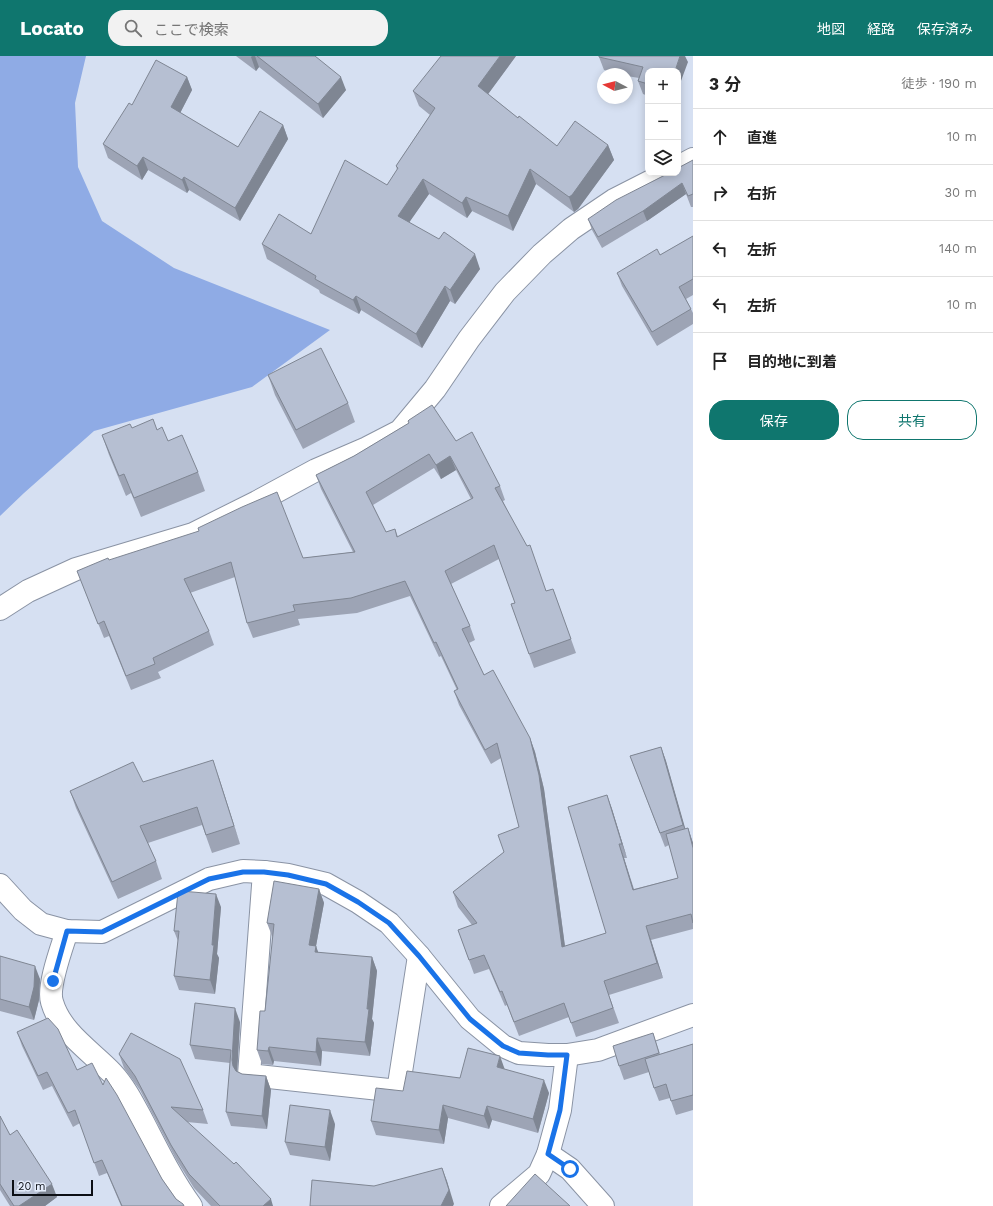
<!DOCTYPE html>
<html lang="ja">
<meta charset="utf-8">
<style>
:root{--surface:#fff;--page:#f2f2f2;--text:#222;--muted:#767676;--line:#e0e0e0;--accent:#0f766e}
body{margin:0;font-family:"Work Sans","Noto Sans JP",sans-serif;background:var(--page);color:var(--text)}
.controls{position:absolute;right:12px;top:12px;display:grid;overflow:hidden;border-radius:8px;box-shadow:0 2px 10px #0003}
.controls button{width:36px;height:36px;display:grid;place-items:center;padding:0;border:0;border-bottom:1px solid var(--line);background:var(--surface);color:var(--text);font:20px sans-serif}
.compass{position:absolute;left:597px;top:12px;width:36px;height:36px;border-radius:50%;background:var(--surface);box-shadow:0 2px 10px #0003;rotate:277deg}
.scale{position:absolute;left:12px;bottom:10px;width:81px;box-sizing:border-box;padding-left:4px;border:2px solid #0c0f15;border-top:0;font-size:11px;line-height:14px;white-space:nowrap;color:#0c0f15;-webkit-text-stroke:3px #e5edfc;paint-order:stroke}
.stop{position:absolute;width:12px;height:12px;margin:-9px;border:3px solid #1a73e8;border-radius:50%;background:#fff}
.stop.end{background:#1a73e8;border-color:#fff;box-shadow:0 1px 4px #0008}
.list{margin:0;padding:0;list-style:none}
h2{display:flex;justify-content:space-between;align-items:center;height:52px;margin:0;padding:0 16px;font-size:17px}
h2 small{font-size:13px;font-weight:400;color:var(--muted)}
.list li{display:grid;grid-template-columns:26px 1fr auto;gap:12px;align-items:center;box-sizing:border-box;height:56px;padding:0 16px;border-top:1px solid var(--line)}
.list b{display:block;font-size:15px;white-space:nowrap}
.list em{font-size:13px;font-style:normal;color:var(--muted)}
.actions{display:flex;gap:8px;padding:12px 16px}
.actions a{flex:1;padding:9px 0;border:1px solid var(--accent);border-radius:16px;text-align:center;font-size:14px;color:var(--accent)}
.actions .main{background:var(--accent);color:#fff}
.icon{flex:none;width:22px;height:22px;fill:none;stroke:currentColor;stroke-width:2;stroke-linecap:round;stroke-linejoin:round}
.map{position:relative;flex:none;width:693px;height:1150px;overflow:hidden}
header{display:flex;align-items:center;gap:24px;box-sizing:border-box;height:56px;padding:0 20px;background:var(--accent);color:#fff}
header strong{font-size:19px}
nav{display:flex;gap:22px;margin-inline-start:auto;font-size:14px}
.search{width:280px;height:36px;background:var(--page);display:flex;align-items:center;gap:10px;box-sizing:border-box;padding:0 14px;border-radius:16px;color:var(--muted);font-size:15px}
main{display:flex}
aside{flex:1;background:var(--surface)}
.map>svg:first-child{display:block}
.forest{fill:#8fabe5}
.lines{fill:none;stroke-linecap:round;stroke-linejoin:round}
.minor-casing{stroke:#8a93a4;stroke-width:24}
.minor{stroke:#fff;stroke-width:22}
.wall{fill:#9da4b5;fill-rule:evenodd}
.shaded-wall{fill:#7f8693}
.building{fill:#b6bfd2;stroke:#7f8693;fill-rule:evenodd}
.route{stroke:#1a73e8;stroke-width:5}
</style>
<header>
<strong>Locato</strong>
<div class="search"><svg class="icon" aria-label="search" viewBox="0 0 24 24"><circle cx="10" cy="10" r="6"/><path d="M15 15l6 6"/></svg>ここで検索</div>
<nav><a>地図</a><a>経路</a><a>保存済み</a></nav>
</header>
<main>
<div class="map">
<svg width="693" height="1150" viewBox="0 0 693 1150">
<rect width="100%" height="100%" fill="#d6e0f2"/>
<path class="forest" d="M 0,0 L 86,0 L 75,47 L 78,111 L 102,165 L 174,212 L 330,274 L 252,331 L 94,375 L 24,437 L 0,460 Z"/>
<g class="lines">
<defs>
<g id="minor">
<path d="M 678,111 L 693,103"/>
<path d="M 0,553 L 28,535 L 76,513 L 193,478 L 257,446 L 316,414 L 367,392 L 400,375 L 435,333 L 469,283 L 505,236 L 542,198 L 571,173 L 614,144 L 667,117"/>
<path d="M 264,816 L 249,1019 L 398,1035 L 419,900"/>
<path d="M 0,829 L 23,854 L 41,868 L 67,875 L 102,876 L 209,823 L 243,815 L 264,816 L 288,819 L 326,828 L 358,846 L 389,867 L 419,900 L 470,963 L 503,990 L 519,997 L 548,999 L 567,999 L 598,994 L 693,959"/>
<path d="M 67,875 C 62,891 47,931 52,946 C 61,977 91,995 112,1017 C 125,1031 134,1049 143,1066 C 158,1095 172,1124 191,1150"/>
<path d="M 548,1098 L 570,1113 L 603,1150"/>
<path d="M 501,1150 L 539,1118 L 548,1098 L 560,1054 L 567,999"/>
</g>
</defs>
<use href="#minor" class="minor-casing"/>
<use href="#minor" class="minor"/>
</g>
<g class="wall">
<path d="M 236,0 L 315,0 L 346,34 L 323,62 L 259,11 L 256,15 Z"/>
<path d="M 516,0 L 488,38 L 518,62 L 557,90 L 608,89 L 614,104 L 578,153 L 574,156 L 536,128 L 513,175 L 472,155 L 467,162 L 429,138 L 409,166 L 480,213 L 455,248 L 450,245 L 422,292 L 361,254 L 359,258 L 320,237 L 319,234 L 267,203 L 262,188 L 311,178 L 387,129 L 397,114 L 396,110 L 430,59 L 419,50 L 413,35 Z"/>
<path d="M 599,1 L 688,6 L 648,15 L 648,40 L 643,38 L 638,25 L 639,22 L 627,20 L 627,18 L 620,18 L 604,14 Z"/>
<path d="M 187,21 L 192,34 L 180,57 L 238,91 L 283,69 L 288,83 L 240,165 L 189,134 L 187,137 L 148,114 L 142,124 L 108,102 L 103,88 L 132,49 Z"/>
<path d="M 693,104 L 693,151 L 691,151 L 686,138 L 647,165 L 602,192 L 592,174 L 588,163 Z"/>
<path d="M 693,180 L 693,239 L 686,243 L 693,257 L 693,268 L 657,290 L 622,230 L 617,217 L 660,199 Z"/>
<path d="M 268,319 L 348,347 L 355,366 L 303,393 L 275,339 Z"/>
<path d="M 408,365 L 456,385 L 500,430 L 505,444 L 503,445 L 546,535 L 553,533 L 576,597 L 534,612 L 511,548 L 515,547 L 499,503 L 451,528 L 470,570 L 475,584 L 469,587 L 484,619 L 530,682 L 535,696 L 544,733 L 565,890 L 606,877 L 607,739 L 612,753 L 627,802 L 624,802 L 634,833 L 678,822 L 669,789 L 665,791 L 630,700 L 661,691 L 666,705 L 685,773 L 688,772 L 693,787 L 693,873 L 651,884 L 663,922 L 609,939 L 619,967 L 576,981 L 569,961 L 519,980 L 507,949 L 505,950 L 489,913 L 474,918 L 458,874 L 472,869 L 458,851 L 453,836 L 504,796 L 519,771 L 501,702 L 491,708 L 459,649 L 454,635 L 457,634 L 441,600 L 439,601 L 410,540 L 357,557 L 298,563 L 300,569 L 253,582 L 247,567 L 235,521 L 190,537 L 209,575 L 214,589 L 158,616 L 161,622 L 131,634 L 109,580 L 104,582 L 77,515 L 109,504 L 303,502 L 353,496 L 321,433 L 316,419 L 354,400 L 409,367 ZM 434,412 L 441,423 L 456,414 L 471,443 L 398,481 L 395,473 L 386,476 L 373,449 Z"/>
<path d="M 132,372 L 157,374 L 198,416 L 205,435 L 141,461 L 131,437 L 126,440 L 109,399 L 102,379 Z"/>
<path d="M 219,722 L 240,788 L 212,797 L 202,769 L 148,787 L 156,805 L 162,823 L 118,843 L 76,752 L 70,735 L 143,726 Z"/>
<path d="M 319,833 L 324,847 L 316,890 L 318,897 L 372,901 L 377,915 L 372,963 L 374,967 L 370,1000 L 322,995 L 321,1010 L 274,1005 L 273,1009 L 262,1008 L 257,994 L 265,955 L 273,881 L 272,880 L 267,867 Z"/>
<path d="M 221,851 L 217,898 L 219,902 L 215,938 L 179,934 L 174,920 L 178,885 L 174,875 Z"/>
<path d="M 0,900 L 40,923 L 39,944 L 34,964 L 0,955 Z"/>
<path d="M 240,966 L 237,1015 L 242,1018 L 266,1020 L 271,1034 L 267,1073 L 231,1070 L 226,1056 L 230,1007 L 195,1003 L 190,989 Z"/>
<path d="M 17,976 L 77,1014 L 103,1029 L 162,1123 L 176,1143 L 184,1150 L 121,1150 L 107,1117 L 99,1120 L 80,1067 L 73,1071 L 52,1030 L 43,1034 L 22,990 Z"/>
<path d="M 653,977 L 660,998 L 693,988 L 693,1054 L 676,1059 L 670,1042 L 659,1045 L 654,1032 L 649,1016 L 624,1024 L 619,1010 Z"/>
<path d="M 119,998 L 203,1054 L 208,1068 L 187,1066 L 273,1150 L 211,1150 L 194,1132 L 176,1103 L 140,1034 L 124,1012 Z"/>
<path d="M 504,1013 L 549,1037 L 538,1077 L 492,1064 L 489,1073 L 448,1062 L 444,1088 L 376,1079 L 371,1065 L 403,1035 Z"/>
<path d="M 0,1060 L 10,1079 L 57,1141 L 45,1150 L 10,1150 L 0,1134 Z"/>
<path d="M 335,1068 L 330,1105 L 290,1099 L 285,1086 Z"/>
</g>
<g class="shaded-wall">
<path d="M 252,0 L 255,0 L 259,11 L 256,15 L 251,1 Z"/>
<path d="M 500,0 L 516,0 L 483,45 L 478,30 Z"/>
<path d="M 680,0 L 685,0 L 688,6 L 678,33 L 678,15 L 675,15 Z"/>
<path d="M 187,21 L 192,34 L 176,65 L 171,51 Z"/>
<path d="M 341,21 L 346,34 L 323,62 L 318,48 Z"/>
<path d="M 283,69 L 288,83 L 240,165 L 235,152 Z"/>
<path d="M 608,89 L 614,104 L 578,153 L 574,156 L 569,141 Z"/>
<path d="M 143,101 L 148,114 L 142,124 L 137,110 Z"/>
<path d="M 530,113 L 536,128 L 513,175 L 508,160 Z"/>
<path d="M 184,121 L 189,134 L 187,137 L 182,124 Z"/>
<path d="M 423,123 L 429,138 L 404,174 L 398,160 Z"/>
<path d="M 682,127 L 686,138 L 647,165 L 643,155 Z"/>
<path d="M 466,141 L 472,155 L 467,162 L 462,147 Z"/>
<path d="M 475,198 L 480,213 L 455,248 L 450,234 Z"/>
<path d="M 445,230 L 450,245 L 422,292 L 416,278 Z"/>
<path d="M 356,240 L 361,254 L 359,258 L 353,244 Z"/>
<path d="M 450,400 L 456,414 L 441,423 L 436,409 Z"/>
<path d="M 530,682 L 535,696 L 544,733 L 567,906 L 562,891 Z"/>
<path d="M 661,691 L 666,705 L 688,782 L 683,769 Z"/>
<path d="M 213,704 L 219,722 L 240,788 L 234,770 Z"/>
<path d="M 607,739 L 612,753 L 627,802 L 622,788 Z"/>
<path d="M 688,772 L 693,787 L 693,792 Z"/>
<path d="M 619,788 L 624,802 L 638,848 L 633,834 Z"/>
<path d="M 319,833 L 324,847 L 316,890 L 321,904 L 309,889 Z"/>
<path d="M 216,838 L 221,851 L 217,898 L 219,902 L 215,938 L 210,924 L 212,889 Z"/>
<path d="M 646,870 L 651,884 L 663,922 L 657,907 Z"/>
<path d="M 372,901 L 377,915 L 372,963 L 374,967 L 370,1000 L 365,986 L 367,953 Z"/>
<path d="M 35,910 L 40,923 L 39,944 L 34,964 L 29,951 Z"/>
<path d="M 235,952 L 240,966 L 237,1018 L 233,1010 L 232,1004 Z"/>
<path d="M 317,982 L 322,995 L 321,1010 L 316,996 Z"/>
<path d="M 269,991 L 274,1005 L 273,1009 L 268,995 Z"/>
<path d="M 500,1000 L 505,1014 L 497,1011 Z"/>
<path d="M 266,1020 L 271,1034 L 267,1073 L 262,1060 Z"/>
<path d="M 544,1024 L 549,1037 L 538,1077 L 533,1063 Z"/>
<path d="M 443,1049 L 448,1062 L 444,1088 L 439,1074 Z"/>
<path d="M 487,1050 L 492,1064 L 489,1073 L 484,1060 Z"/>
<path d="M 330,1054 L 335,1068 L 330,1105 L 325,1091 Z"/>
<path d="M 442,1112 L 447,1125 L 454,1148 L 453,1150 L 441,1150 Z"/>
<path d="M 52,1128 L 57,1141 L 45,1150 L 19,1150 Z"/>
<path d="M 271,1143 L 273,1150 L 263,1150 Z"/>
</g>
<g class="building">
<path d="M 257,0 L 315,0 L 341,21 L 318,48 Z"/>
<path d="M 441,0 L 500,0 L 478,30 L 518,62 L 519,60 L 557,90 L 575,65 L 608,89 L 572,139 L 569,141 L 530,113 L 508,160 L 466,141 L 462,147 L 423,123 L 398,160 L 439,183 L 444,176 L 475,198 L 450,234 L 445,230 L 416,278 L 356,240 L 353,244 L 315,223 L 316,220 L 262,188 L 279,158 L 311,178 L 345,104 L 387,129 L 398,112 L 396,110 L 435,52 L 413,35 Z"/>
<path d="M 599,0 L 680,0 L 675,15 L 648,15 L 648,28 L 638,25 L 643,11 L 599,1 Z"/>
<path d="M 156,4 L 187,21 L 171,51 L 238,91 L 260,55 L 283,69 L 235,152 L 184,121 L 182,124 L 143,101 L 137,110 L 103,88 L 129,47 L 132,49 Z"/>
<path d="M 693,104 L 693,138 L 688,140 L 682,127 L 643,155 L 598,181 L 588,163 L 616,144 L 669,117 L 678,117 L 678,112 Z"/>
<path d="M 693,180 L 693,223 L 679,231 L 691,253 L 652,276 L 617,217 L 657,193 L 660,199 Z"/>
<path d="M 321,292 L 348,347 L 296,374 L 268,319 Z"/>
<path d="M 432,349 L 456,385 L 472,376 L 500,430 L 495,432 L 527,490 L 530,489 L 546,535 L 553,533 L 571,583 L 529,598 L 511,548 L 515,547 L 494,489 L 445,515 L 470,570 L 462,573 L 484,619 L 493,614 L 530,682 L 539,719 L 562,891 L 606,877 L 568,751 L 607,739 L 622,788 L 619,788 L 633,834 L 678,822 L 666,778 L 688,772 L 693,792 L 693,867 L 691,858 L 646,870 L 657,907 L 604,925 L 613,952 L 571,967 L 564,947 L 514,966 L 502,935 L 500,936 L 484,899 L 469,904 L 458,874 L 477,867 L 453,836 L 504,796 L 498,779 L 519,771 L 497,687 L 485,694 L 454,635 L 458,633 L 436,586 L 434,587 L 405,525 L 351,542 L 293,549 L 295,555 L 247,567 L 231,506 L 184,523 L 209,575 L 153,602 L 155,608 L 126,620 L 104,565 L 98,568 L 77,515 L 108,502 L 109,504 L 199,475 L 198,472 L 242,451 L 277,436 L 303,502 L 355,496 L 316,419 L 354,400 L 409,367 L 408,365 L 409,364 ZM 429,398 L 436,409 L 450,400 L 473,442 L 397,481 L 395,473 L 386,476 L 366,436 Z"/>
<path d="M 153,363 L 157,374 L 162,371 L 168,385 L 182,379 L 198,416 L 134,442 L 124,418 L 119,420 L 102,379 L 130,368 L 132,372 Z"/>
<path d="M 661,691 L 683,769 L 660,777 L 630,700 Z"/>
<path d="M 213,704 L 234,770 L 206,779 L 197,751 L 140,770 L 156,805 L 112,826 L 70,735 L 133,706 L 143,726 Z"/>
<path d="M 274,825 L 319,833 L 309,889 L 316,890 L 315,896 L 372,901 L 367,953 L 369,953 L 365,986 L 317,982 L 316,996 L 269,991 L 268,995 L 257,994 L 260,955 L 265,955 L 274,868 L 267,867 Z"/>
<path d="M 181,835 L 216,838 L 212,889 L 214,889 L 210,924 L 174,920 L 179,875 L 174,875 L 178,836 Z"/>
<path d="M 0,900 L 35,910 L 34,931 L 29,951 L 0,943 Z"/>
<path d="M 195,947 L 235,952 L 232,1004 L 233,1010 L 236,1015 L 242,1018 L 266,1020 L 262,1060 L 226,1056 L 231,994 L 190,989 Z"/>
<path d="M 48,962 L 58,973 L 77,1014 L 92,1007 L 103,1029 L 106,1022 L 117,1039 L 162,1123 L 176,1143 L 183,1148 L 184,1150 L 122,1150 L 102,1104 L 94,1107 L 75,1054 L 68,1057 L 47,1016 L 38,1020 L 17,976 Z"/>
<path d="M 131,977 L 180,1003 L 203,1054 L 171,1051 L 234,1108 L 236,1106 L 271,1143 L 263,1150 L 220,1150 L 189,1118 L 171,1089 L 135,1020 L 119,998 Z"/>
<path d="M 653,977 L 659,997 L 619,1010 L 613,990 Z"/>
<path d="M 693,988 L 693,1039 L 671,1045 L 666,1028 L 654,1032 L 645,1003 Z"/>
<path d="M 468,992 L 500,1000 L 497,1011 L 544,1024 L 533,1063 L 487,1050 L 484,1060 L 443,1049 L 439,1074 L 371,1065 L 376,1032 L 403,1035 L 407,1015 L 460,1022 Z"/>
<path d="M 290,1049 L 330,1054 L 325,1091 L 285,1086 Z"/>
<path d="M 0,1060 L 10,1079 L 17,1074 L 52,1128 L 19,1150 L 14,1150 L 0,1128 Z"/>
<path d="M 442,1112 L 449,1134 L 441,1150 L 310,1150 L 312,1124 L 374,1130 Z"/>
<path d="M 535,1118 L 570,1150 L 506,1150 Z"/>
</g>
<g class="lines">
<path class="route" d="M 53,925 L 67,875 L 102,876 L 209,823 L 243,816 L 264,816 L 288,819 L 326,828 L 358,846 L 389,867 L 419,900 L 470,963 L 503,990 L 519,997 L 548,999 L 567,999 L 560,1054 L 548,1098 L 570,1113"/>
</g>
</svg>
<div class="controls">
<button>+</button>
<button>−</button>
<button><svg class="icon" aria-label="layers" viewBox="0 0 24 24"><path d="M12 4l9 5-9 5-9-5zM3 14l9 5 9-5"/></svg></button>
</div>
<svg class="compass" viewBox="-18 -18 36 36"><path d="M0-13l5 13h-10z" fill="#e53935"/><path d="M0 13l5-13h-10z" fill="#767676"/></svg>
<div class="scale">20 m</div>
<div class="stop" style="left:570px;top:1113px"></div>
<div class="stop end" style="left:53px;top:925px"></div>
</div>
<aside>
<h2>3 分<small>徒歩 · 190 m</small></h2>
<ul class="list">
<li><svg class="icon" aria-label="ahead" viewBox="0 0 24 24"><path d="M12 20V5M6 11l6-6 6 6"/></svg><div><b>直進</b></div><em>10 m</em></li>
<li><svg class="icon" aria-label="right" viewBox="0 0 24 24"><path d="M7 20v-9h11M14 6l5 5-5 5"/></svg><div><b>右折</b></div><em>30 m</em></li>
<li><svg class="icon" aria-label="left" viewBox="0 0 24 24"><path d="M17 20v-9H6M10 6l-5 5 5 5"/></svg><div><b>左折</b></div><em>140 m</em></li>
<li><svg class="icon" aria-label="left" viewBox="0 0 24 24"><path d="M17 20v-9H6M10 6l-5 5 5 5"/></svg><div><b>左折</b></div><em>10 m</em></li>
<li><svg class="icon" aria-label="arrive" viewBox="0 0 24 24"><path d="M6 21V4h12l-3 4 3 4H6"/></svg><div><b>目的地に到着</b></div></li>
</ul>
<div class="actions"><a class="main">保存</a><a>共有</a></div>
</aside>
</main>
